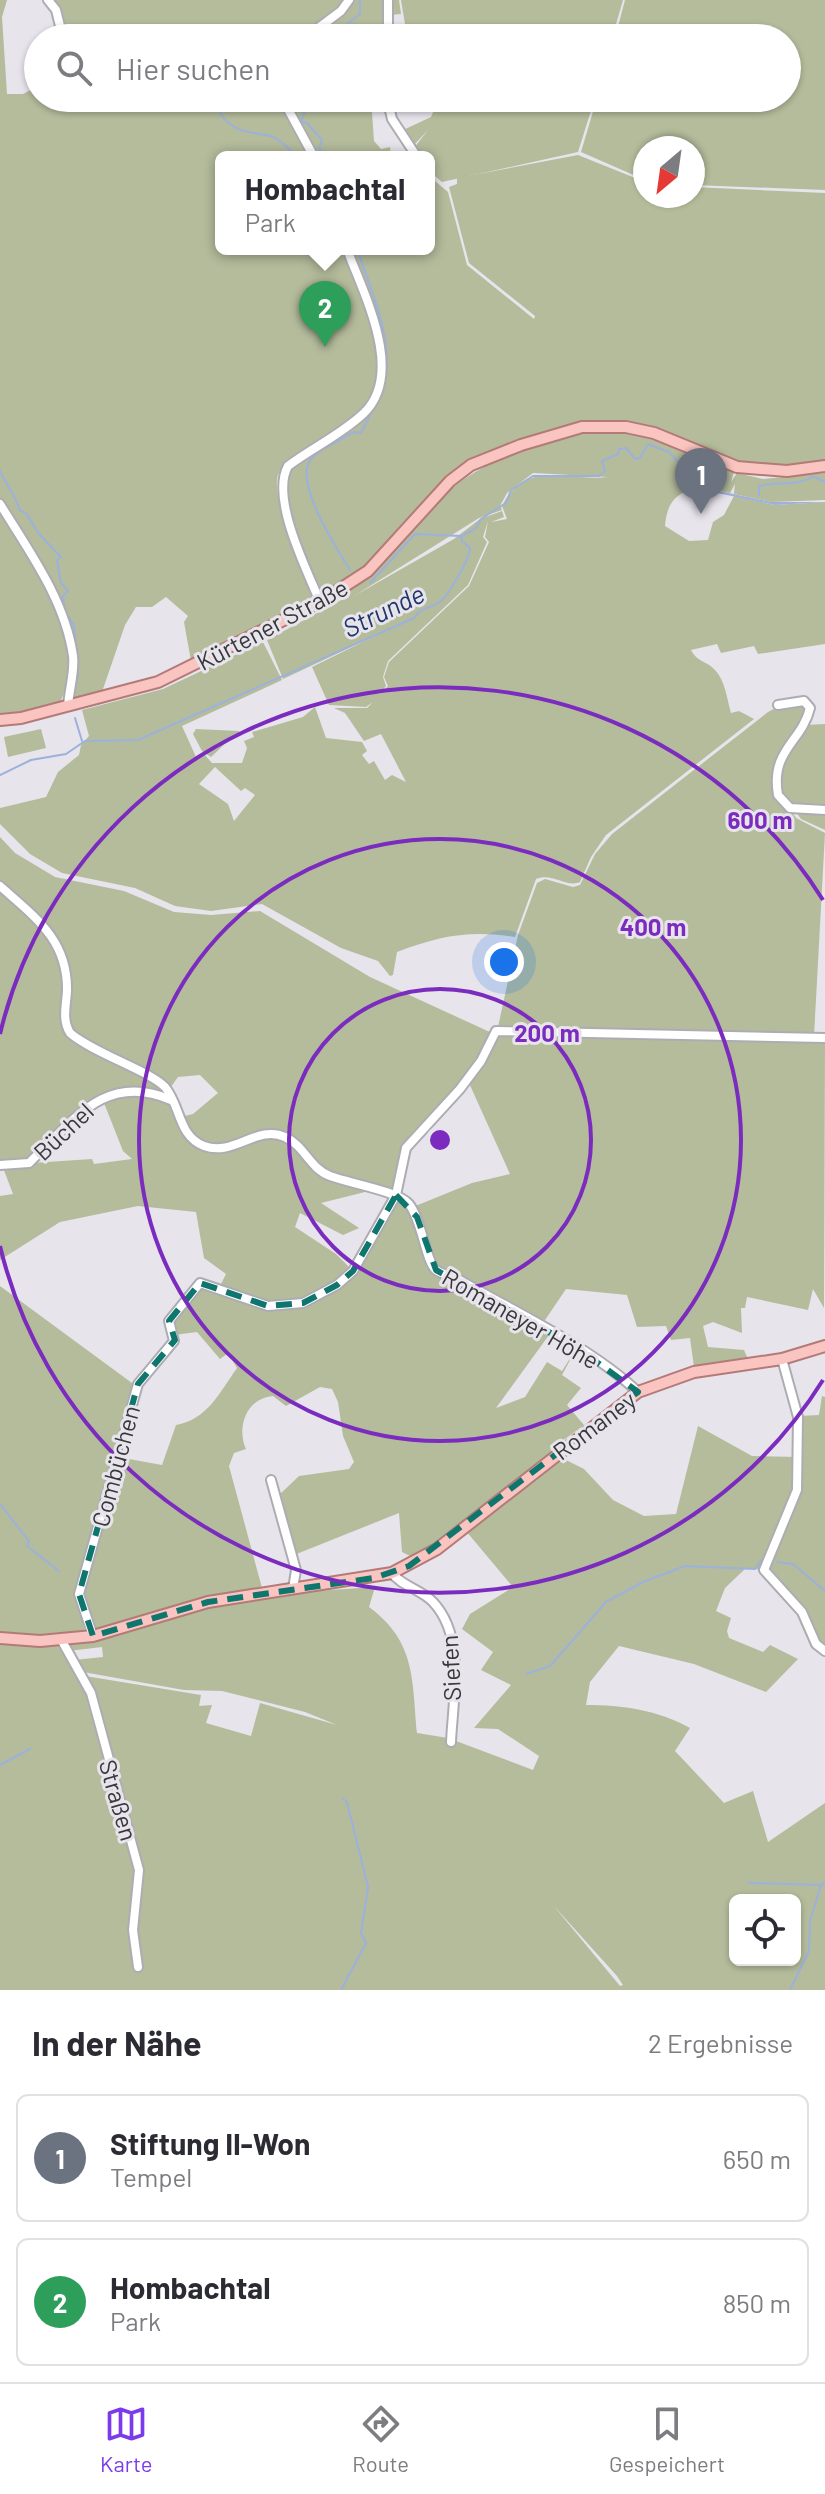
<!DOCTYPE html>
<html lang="de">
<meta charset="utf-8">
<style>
:root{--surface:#fff;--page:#f2f2f3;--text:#2b2b33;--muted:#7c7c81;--line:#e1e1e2;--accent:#7c3aed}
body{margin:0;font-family:Barlow,sans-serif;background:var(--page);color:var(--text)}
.controls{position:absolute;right:24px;bottom:24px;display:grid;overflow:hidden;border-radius:12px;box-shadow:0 2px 6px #0004}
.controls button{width:72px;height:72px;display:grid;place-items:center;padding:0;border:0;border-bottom:2px solid var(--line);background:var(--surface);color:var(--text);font:40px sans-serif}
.compass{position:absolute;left:633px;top:136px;width:72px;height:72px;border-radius:50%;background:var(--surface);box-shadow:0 2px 6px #0004;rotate:209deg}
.you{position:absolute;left:504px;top:962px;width:28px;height:28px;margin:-20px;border:6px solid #fff;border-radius:50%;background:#1a73e8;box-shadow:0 0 0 12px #1a73e833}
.badge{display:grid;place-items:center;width:52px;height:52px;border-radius:50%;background:var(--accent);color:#fff;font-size:26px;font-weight:700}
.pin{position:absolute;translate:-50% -66px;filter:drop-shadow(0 2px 4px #0008)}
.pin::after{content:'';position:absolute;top:42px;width:28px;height:24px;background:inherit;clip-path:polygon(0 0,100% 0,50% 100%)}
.popup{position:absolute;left:215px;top:151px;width:220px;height:104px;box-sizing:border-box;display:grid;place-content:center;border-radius:12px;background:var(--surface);filter:drop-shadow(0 2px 6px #0005);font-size:26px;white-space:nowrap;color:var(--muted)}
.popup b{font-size:30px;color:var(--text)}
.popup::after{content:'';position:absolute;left:50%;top:100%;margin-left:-16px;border:16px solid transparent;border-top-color:var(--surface)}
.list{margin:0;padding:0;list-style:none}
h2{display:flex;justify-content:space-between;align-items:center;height:104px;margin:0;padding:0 32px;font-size:34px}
h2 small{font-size:26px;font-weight:400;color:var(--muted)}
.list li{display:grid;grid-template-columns:52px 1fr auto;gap:24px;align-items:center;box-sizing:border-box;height:128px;margin:0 16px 16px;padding:0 16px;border:2px solid var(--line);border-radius:12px}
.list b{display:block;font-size:30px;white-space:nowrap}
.list p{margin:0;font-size:26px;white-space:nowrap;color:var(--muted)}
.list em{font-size:26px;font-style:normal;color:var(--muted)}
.icon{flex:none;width:44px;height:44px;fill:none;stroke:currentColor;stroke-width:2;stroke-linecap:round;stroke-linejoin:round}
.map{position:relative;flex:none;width:825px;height:1990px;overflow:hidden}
.search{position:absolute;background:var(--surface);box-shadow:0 2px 6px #0004;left:24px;right:24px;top:24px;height:88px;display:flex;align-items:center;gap:20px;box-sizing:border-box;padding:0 28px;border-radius:44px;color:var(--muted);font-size:30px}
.sheet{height:392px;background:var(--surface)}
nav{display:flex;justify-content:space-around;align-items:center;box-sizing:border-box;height:112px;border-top:2px solid var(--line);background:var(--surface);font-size:22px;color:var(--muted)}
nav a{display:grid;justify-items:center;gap:4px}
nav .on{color:var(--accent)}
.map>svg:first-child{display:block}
.green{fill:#b4bc9c;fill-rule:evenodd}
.water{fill:#9cb1db}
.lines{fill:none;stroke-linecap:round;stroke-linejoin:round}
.stream{stroke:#9cb1db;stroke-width:2}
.minor-casing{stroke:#aeacb3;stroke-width:12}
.major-casing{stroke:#b47a77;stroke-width:14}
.minor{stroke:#fff;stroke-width:8}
.major{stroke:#fac5c1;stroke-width:10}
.marked{fill:none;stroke:#0f766e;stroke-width:6;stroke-dasharray:16 10;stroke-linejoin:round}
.ring{fill:none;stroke:#7b2cbf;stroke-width:4}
.labels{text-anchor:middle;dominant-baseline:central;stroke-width:6;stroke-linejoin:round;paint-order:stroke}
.street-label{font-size:24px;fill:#38373a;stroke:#e7e4ec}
.water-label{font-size:26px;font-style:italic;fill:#20376b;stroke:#e7e4ec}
.centre{fill:#7b2cbf;stroke:#e7e4ec;stroke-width:4}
.ring-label{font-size:24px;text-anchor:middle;font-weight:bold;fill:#7b2cbf;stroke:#e7e4ec;stroke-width:6;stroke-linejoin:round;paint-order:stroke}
</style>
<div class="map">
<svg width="825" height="1990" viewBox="0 0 825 1990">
<rect width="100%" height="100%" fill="#e7e4ec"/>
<g class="green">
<path d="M 0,0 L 7,0 L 2,17 L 7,94 L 23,94 L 38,86 L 38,98 L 279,98 L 305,134 L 283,98 L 371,98 L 374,141 L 381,149 L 390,147 L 391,157 L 221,157 L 221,249 L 429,249 L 429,176 L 448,192 L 467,265 L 534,319 L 535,316 L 469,263 L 449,187 L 457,184 L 457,178 L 578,155 L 645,182 L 645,196 L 693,196 L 693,187 L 825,193 L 825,461 C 786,468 749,468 711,455 C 685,446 663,431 637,424 C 590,413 521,437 478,457 C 465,463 454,474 444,482 L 449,491 C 490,454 582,422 637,435 C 671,443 700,464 734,472 L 731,482 L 737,473 L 763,479 L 825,473 L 825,500 L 771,502 L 734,494 L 735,484 L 730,493 L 705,488 L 677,462 L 697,485 C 676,495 667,501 665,526 L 689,541 L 708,540 L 713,522 L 724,515 L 734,496 L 775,505 L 825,502 L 825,644 L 758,654 L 754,646 L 721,653 L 717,644 L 691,650 C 697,662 707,661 715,670 C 725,680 727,699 731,713 L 739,711 L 754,719 L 606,835 L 591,857 L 580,882 C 566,888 552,872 536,879 L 515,937 C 469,930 440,936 397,952 L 393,975 L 390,976 L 378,961 L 341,948 L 262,904 L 211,911 L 175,906 L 135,888 L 62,873 L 30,854 L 0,824 L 0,808 L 46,797 L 58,772 L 79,755 L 81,745 L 89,736 L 82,710 L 163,689 L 263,642 L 282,680 L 182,726 L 196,757 L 204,754 L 212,763 L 242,763 L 247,748 L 244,741 L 254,737 L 252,732 L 303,717 L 315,707 L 326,738 L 362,742 L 367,751 L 362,755 L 369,764 L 374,761 L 385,780 L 392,775 L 406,782 L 381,734 L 364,741 L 345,713 L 334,708 L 367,708 L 373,702 L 366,707 L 329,705 L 312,667 L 379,634 L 283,679 L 267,640 L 345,598 L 344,595 L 348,593 L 342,585 L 322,597 L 319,593 L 291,521 L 285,479 L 300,454 C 289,460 283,463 278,475 C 270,498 306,575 315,600 L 191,661 L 184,622 L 188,616 L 166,597 L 152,607 L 136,607 L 125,625 L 102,692 L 70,700 L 68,682 L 60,703 L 0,716 ZM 533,473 L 608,477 C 567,482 526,458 502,506 L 507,519 L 491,522 L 504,517 L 502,511 L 480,519 L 454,539 L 354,596 L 479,518 L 502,510 L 500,506 L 507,493 ZM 488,521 L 485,537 L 489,542 L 469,586 L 389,662 L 384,677 L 388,686 L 379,695 L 386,686 L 383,677 L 388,661 L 468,585 L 487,542 L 483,537 ZM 215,767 L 241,791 L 245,788 L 255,795 L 234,821 L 228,804 L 199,784 Z"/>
<path d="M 49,0 L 345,0 L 325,18 L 291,38 L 64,38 Z"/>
<path d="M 352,0 L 399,0 L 401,14 L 390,15 L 387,38 L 306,38 Z"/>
<path d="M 401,0 L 623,0 L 612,38 L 423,38 L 406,30 Z"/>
<path d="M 625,0 L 825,0 L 825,190 L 693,185 L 693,148 L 645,148 L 645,180 L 581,152 L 597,98 L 787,98 L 787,38 L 615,38 Z"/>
<path d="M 439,98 L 595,98 L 578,152 L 442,182 L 429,171 L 429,157 L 398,157 L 414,148 L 428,130 L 413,146 L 401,131 L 431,117 Z"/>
<path d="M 806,704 L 807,715 L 792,735 L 776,787 L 796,818 L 825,833 L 814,1036 L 498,1027 L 518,935 L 537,883 L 545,879 L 573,887 L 580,885 L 595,854 L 612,834 L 768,712 L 781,705 Z"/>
<path d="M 825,724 L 825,809 L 791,806 L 778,792 L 780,767 L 805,725 Z"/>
<path d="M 41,729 L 46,748 L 8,757 L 4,737 Z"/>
<path d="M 196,729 L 239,731 L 241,734 L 231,738 L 211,757 L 202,751 L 193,734 Z"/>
<path d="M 794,809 L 825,811 L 825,830 L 801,819 Z"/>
<path d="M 0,837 L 15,853 L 55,877 L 124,891 L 174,912 L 211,915 L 260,911 L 370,977 L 492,1033 L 471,1072 L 410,1141 L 393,1193 L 377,1189 L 321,1203 L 359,1228 L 343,1235 L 300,1213 L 295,1227 L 336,1254 L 352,1270 C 304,1316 276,1308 220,1286 L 226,1274 L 204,1258 L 196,1212 L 138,1206 L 60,1222 L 0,1260 L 0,1196 L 13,1194 L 2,1165 L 92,1159 L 94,1164 L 132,1159 L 123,1151 L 102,1098 L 168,1096 L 180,1117 L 193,1114 L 218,1093 L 200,1075 L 178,1077 L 168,1091 L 92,1047 L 66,1024 L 68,989 L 59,944 L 0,885 Z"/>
<path d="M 0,888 L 43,925 L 66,973 L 70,1035 L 157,1082 L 167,1093 L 113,1093 L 96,1098 L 21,1164 L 0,1164 Z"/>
<path d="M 499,1033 L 825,1040 L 824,1308 L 813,1289 L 808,1310 L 747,1297 L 745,1308 L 741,1308 L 742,1333 L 713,1322 L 703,1326 L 708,1347 L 744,1350 L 748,1359 L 668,1374 L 694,1367 L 690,1338 L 671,1340 L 666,1326 L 637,1327 L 627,1295 L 566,1289 L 541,1326 L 435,1267 L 427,1235 L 413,1207 L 472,1183 L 510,1174 L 469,1083 Z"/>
<path d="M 394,1194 L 410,1209 L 431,1268 L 466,1284 L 549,1335 L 496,1408 L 525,1397 L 547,1362 L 562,1371 L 576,1349 L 562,1375 L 581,1388 L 567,1405 L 584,1425 L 550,1450 L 554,1453 L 436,1546 L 414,1558 L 402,1552 L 399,1513 L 294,1555 L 278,1496 L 299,1476 L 349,1469 L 354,1462 L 343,1436 L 338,1402 L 332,1389 L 320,1387 L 286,1406 L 273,1396 C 244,1399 237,1430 246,1449 L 234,1453 L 229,1466 L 262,1588 L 95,1633 L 80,1593 L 118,1457 L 162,1465 L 176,1425 C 207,1420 220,1392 237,1368 L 228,1353 L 220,1359 L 197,1332 L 174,1335 L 170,1322 L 200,1284 L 268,1306 L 303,1304 L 353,1271 Z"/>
<path d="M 0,1286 L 136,1386 L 78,1592 L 85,1635 L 0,1635 Z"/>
<path d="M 822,1396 L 825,1397 L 825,1650 L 816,1642 L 802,1610 L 765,1569 L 796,1490 L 799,1416 L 819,1415 Z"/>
<path d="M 698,1426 L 752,1456 L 798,1457 L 794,1489 L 762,1570 L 746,1568 L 725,1588 L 716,1611 L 731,1618 L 727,1631 L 729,1638 L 763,1652 L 770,1645 L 798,1659 L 766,1692 L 694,1664 L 619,1646 L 590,1682 L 586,1705 C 622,1705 658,1710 690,1728 L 675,1751 L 724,1803 L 753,1791 L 768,1842 L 825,1803 L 825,1990 L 0,1990 L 0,1642 L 61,1646 L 79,1675 L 201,1695 L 199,1706 L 212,1705 L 206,1723 L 251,1736 L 260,1703 L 337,1725 L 305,1712 L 222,1691 L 184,1690 L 83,1672 L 74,1660 L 103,1657 L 102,1647 L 68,1651 L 67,1645 C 116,1637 161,1617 209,1606 C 263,1593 320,1591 375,1587 L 369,1607 C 416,1642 412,1679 417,1733 L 448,1738 L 533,1770 L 539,1756 L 498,1729 L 474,1728 L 511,1685 L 481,1670 L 493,1652 L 462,1629 L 470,1614 L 513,1587 L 466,1531 L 556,1455 L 584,1469 L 613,1500 L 644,1516 L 676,1514 ZM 735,1900 L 795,1900 L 795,1960 L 735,1960 ZM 553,1905 L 617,1976 L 623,1985 L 620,1986 Z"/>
</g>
<path class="water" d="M 697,482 L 705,488 L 771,502 L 825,502 L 775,505 L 703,490 Z"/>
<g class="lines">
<g class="stream">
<path d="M 329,38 L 360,14 L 360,0"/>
<path d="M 294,98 L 301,102 L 304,114 L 301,122 L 307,123 L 322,140 L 319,149 L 332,157"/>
<path d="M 220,113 C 233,133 251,132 271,136 C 280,139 291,151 298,157"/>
<path d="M 357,249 C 368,282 394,341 385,375"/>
<path d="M 0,471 C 5,483 16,495 20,511 L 26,513 L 39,534 L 61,557 L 57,560 L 61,583 L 68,591 L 63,596 L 65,612 L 74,625 L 78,676 L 73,696"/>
<path d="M 759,495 L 759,486 C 776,481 798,487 813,476 L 825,482"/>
<path d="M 350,570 C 337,549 291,479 312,458 C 321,448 342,440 354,432 L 361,433 L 379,397"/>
<path d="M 370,583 L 415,534 L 461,536"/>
<path d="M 75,718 L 82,741"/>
<path d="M 0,775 L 31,760 L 66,754 L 85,741 L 138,740 L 414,618 C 421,606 432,609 441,601 C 449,594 470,558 470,548 L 462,541 L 461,536 L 475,529 L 481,519 L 506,503 L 511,490 L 533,476 L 599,476 L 605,471 L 602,461 L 618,454 L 619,449 L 626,448 L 635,459 L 640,458 L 648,444 L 669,452 L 697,483"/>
<path d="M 0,1504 L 29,1541 L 27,1546 L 59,1571"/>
<path d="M 777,1562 L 793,1564 L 825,1591"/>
<path d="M 526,1674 L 550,1666 L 606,1602 L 643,1582 L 685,1566 L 755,1569 L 761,1560"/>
<path d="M 0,1765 L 30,1749"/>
<path d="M 749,1883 L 821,1885 L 825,1882"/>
<path d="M 341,1990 L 366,1943 L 361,1933 L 368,1887 L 347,1802 L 342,1798"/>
<path d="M 790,1990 L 809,1951 L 810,1921 L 821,1885"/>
</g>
<defs>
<g id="minor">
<path d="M 48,0 L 56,10 L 63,38"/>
<path d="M 388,0 L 388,38"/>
<path d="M 305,38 L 341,11 L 349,0"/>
<path d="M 282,98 L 314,157"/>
<path d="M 387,98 L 392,119 L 417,157"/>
<path d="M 0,504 C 29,551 65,600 73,656 C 75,671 69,690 68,706"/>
<path d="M 320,602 C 307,570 270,498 288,466 C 312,448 342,434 364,413 C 406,372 362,291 347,249"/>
<path d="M 778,705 L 804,701 L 810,708 C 802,742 770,750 778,795 L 790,808 L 825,810"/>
<path d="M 0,886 C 35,917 68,940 67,991 C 66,1007 62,1020 70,1033 C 93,1053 150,1071 165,1087 C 181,1106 178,1136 204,1146 C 234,1157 257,1124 285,1137 C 305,1146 309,1168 330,1176 C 348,1183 398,1191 409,1204 C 422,1220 426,1263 436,1270 C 444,1276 455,1276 463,1282 C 517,1312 594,1350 638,1392"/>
<path d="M 0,1165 L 29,1163 C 72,1122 105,1071 171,1100"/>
<path d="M 782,1359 L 798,1417 L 797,1490 L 764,1570 L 802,1612 L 816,1644 L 825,1651"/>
<path d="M 271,1480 L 296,1570 L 293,1589"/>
<path d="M 392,1573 C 400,1585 422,1590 433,1602 C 466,1637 453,1698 451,1742"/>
<path d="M 93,1636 L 79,1594 L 138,1384 L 174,1341 L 169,1321 L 200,1283 L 268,1306 L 303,1303 L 337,1285 L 353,1271 L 396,1195 L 406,1148 L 460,1089 L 481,1061 L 496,1031 L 825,1038"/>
<path d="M 62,1641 L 91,1693 L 139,1870 L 133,1930 L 138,1967"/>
</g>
<g id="major">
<path d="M 0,720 L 21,718 L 158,682 L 320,602 L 368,571 L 450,481 L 471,465 L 521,445 L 582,427 L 626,427 L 654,433 L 737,467 L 787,471 L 825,466"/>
<path d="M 0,1638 L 40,1641 L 93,1636 L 208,1602 L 392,1573 L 437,1549 L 638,1392 L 694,1372 L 782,1359 L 825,1346"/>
</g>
</defs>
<use href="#minor" class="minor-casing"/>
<use href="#major" class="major-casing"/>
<use href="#minor" class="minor"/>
<use href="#major" class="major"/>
</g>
<path class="marked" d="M 396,1195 L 417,1217 L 436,1270 L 576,1347 L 638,1392 L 409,1566 L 374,1578 L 208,1602 L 93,1636 L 79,1594 L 138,1384 L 175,1340 L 169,1321 L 200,1283 L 268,1306 L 303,1303 L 337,1285 L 353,1271 Z"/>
<g class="ring">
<circle cx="440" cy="1140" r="151"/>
<circle cx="440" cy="1140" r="301"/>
<path d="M823 1380A452 452 0 0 1 0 1246M0 1034A452 452 0 0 1 823 900"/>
</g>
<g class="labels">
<g class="street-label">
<text transform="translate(272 624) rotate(-28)">Kürtener Straße</text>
<text transform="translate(63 1131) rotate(-43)">Büchel</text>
<text transform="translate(521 1318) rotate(30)">Romaneyer Höhe</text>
<text transform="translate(594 1425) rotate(-37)">Romaney</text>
<text transform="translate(115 1466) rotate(-75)">Combüchen</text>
<text transform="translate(450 1668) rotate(-93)">Siefen</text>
<text transform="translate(119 1800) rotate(74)">Straßen</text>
</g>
<g class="water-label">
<text transform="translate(383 610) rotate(-26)">Strunde</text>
</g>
</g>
<circle cx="440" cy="1140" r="12" class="centre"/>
<g class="ring-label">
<text x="760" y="829">600 m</text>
<text x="653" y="936">400 m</text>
<text x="547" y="1042">200 m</text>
</g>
</svg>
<div class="controls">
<button><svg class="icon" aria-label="locate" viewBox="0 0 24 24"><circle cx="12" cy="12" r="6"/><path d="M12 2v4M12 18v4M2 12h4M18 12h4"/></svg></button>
</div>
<svg class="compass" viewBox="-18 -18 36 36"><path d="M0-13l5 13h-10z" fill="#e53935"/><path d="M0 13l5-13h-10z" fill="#7c7c81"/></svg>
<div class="you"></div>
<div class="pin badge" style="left:701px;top:514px;background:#6b7280">1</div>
<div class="pin badge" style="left:325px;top:347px;background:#2e9e5b">2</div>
<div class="popup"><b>Hombachtal</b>Park</div>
<div class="search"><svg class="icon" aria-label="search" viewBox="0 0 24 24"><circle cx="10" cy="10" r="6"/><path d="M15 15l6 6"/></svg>Hier suchen</div>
</div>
<section class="sheet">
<h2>In der Nähe<small>2 Ergebnisse</small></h2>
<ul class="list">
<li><span class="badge" style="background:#6b7280">1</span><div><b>Stiftung Il-Won</b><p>Tempel</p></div><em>650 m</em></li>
<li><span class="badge" style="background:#2e9e5b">2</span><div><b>Hombachtal</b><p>Park</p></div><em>850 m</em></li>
</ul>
</section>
<nav>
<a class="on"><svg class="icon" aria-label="map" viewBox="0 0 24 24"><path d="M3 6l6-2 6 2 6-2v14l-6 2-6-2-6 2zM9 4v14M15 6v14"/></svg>Karte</a>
<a><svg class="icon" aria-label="directions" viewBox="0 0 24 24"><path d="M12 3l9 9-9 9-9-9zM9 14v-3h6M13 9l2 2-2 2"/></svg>Route</a>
<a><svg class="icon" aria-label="saved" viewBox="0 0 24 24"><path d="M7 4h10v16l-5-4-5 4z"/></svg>Gespeichert</a>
</nav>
